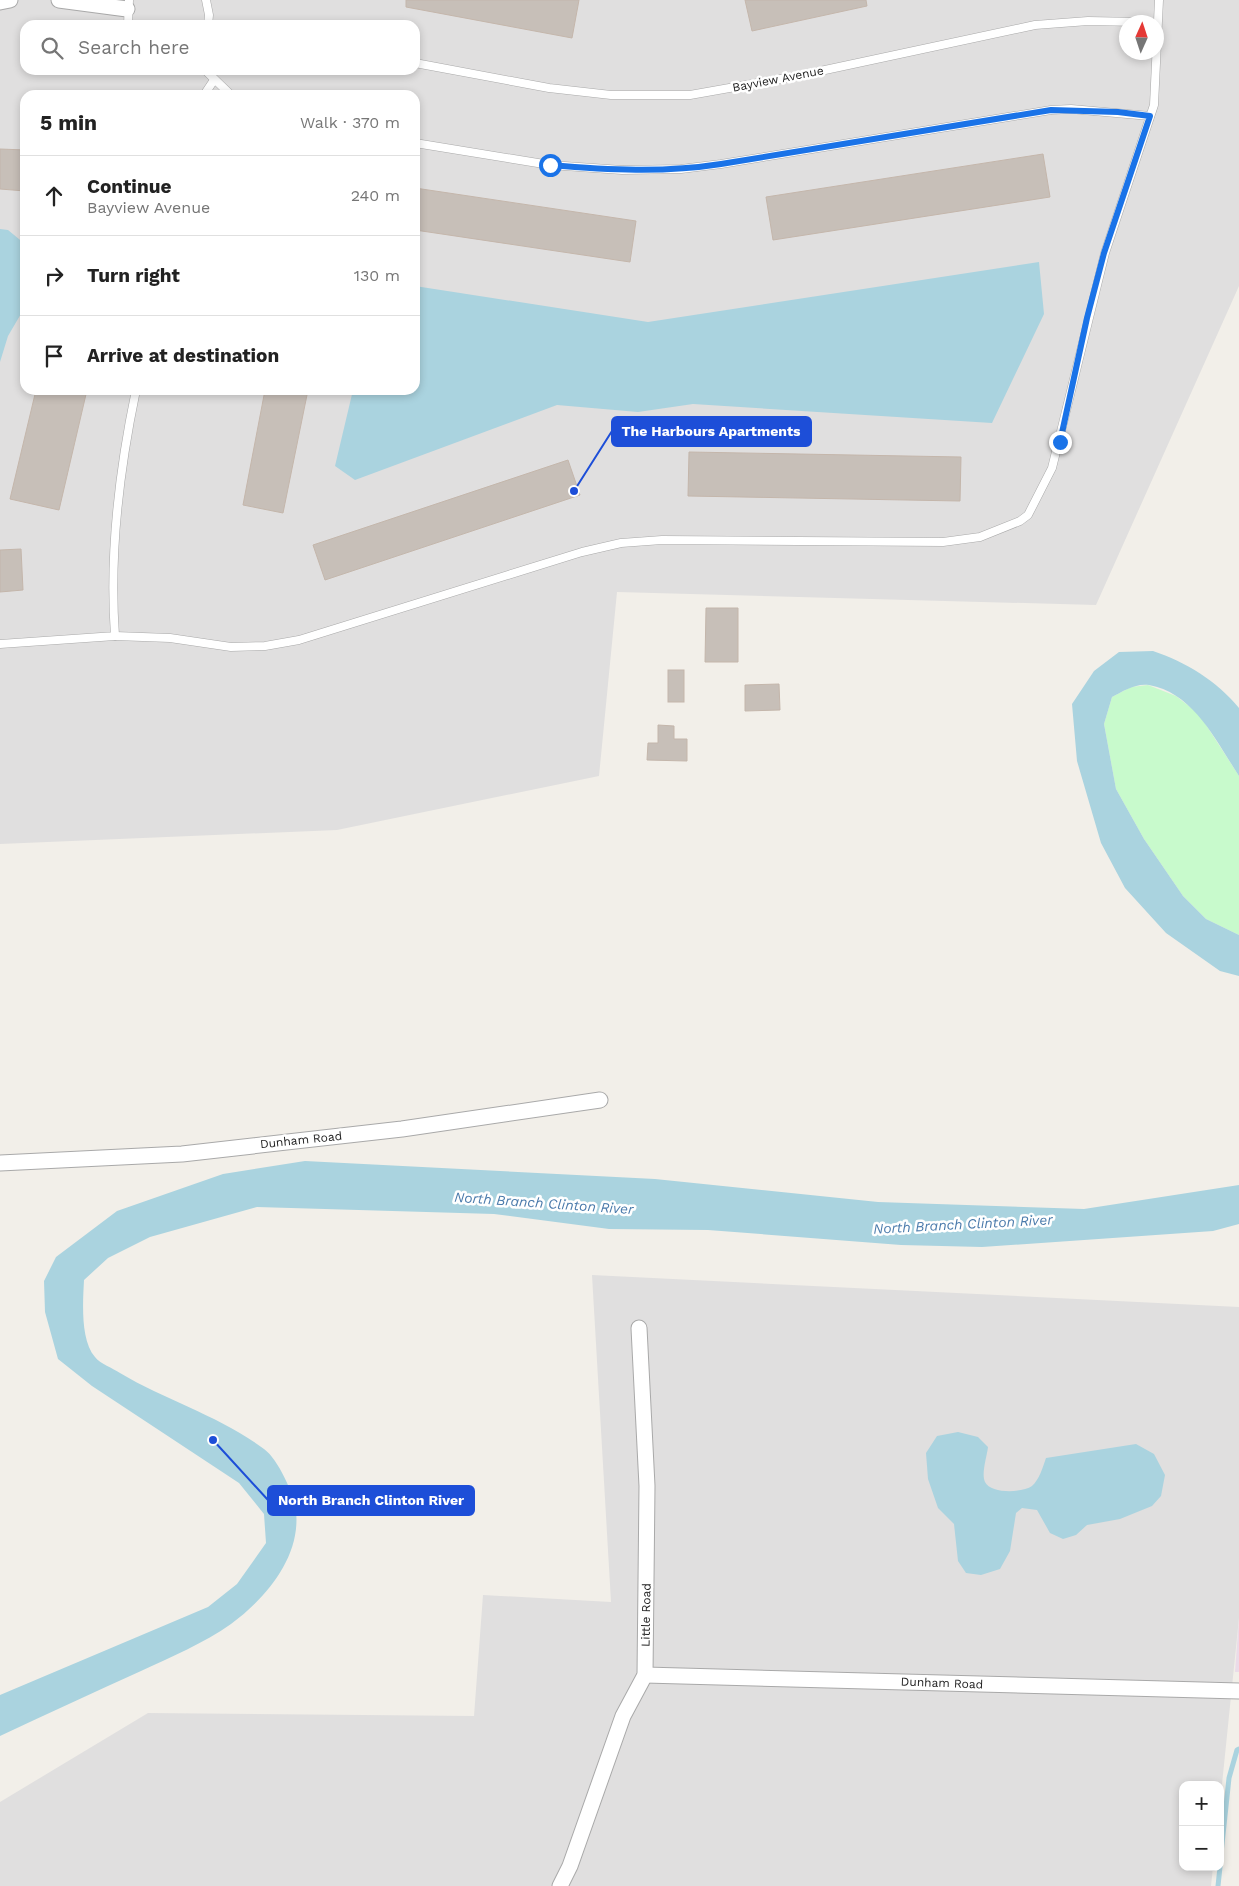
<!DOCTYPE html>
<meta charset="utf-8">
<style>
:root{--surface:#fff;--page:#f6f6f6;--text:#222;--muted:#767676;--line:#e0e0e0}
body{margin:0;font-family:"Work Sans",sans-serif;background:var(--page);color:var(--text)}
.controls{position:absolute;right:15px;bottom:15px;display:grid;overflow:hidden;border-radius:10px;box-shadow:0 2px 8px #0003}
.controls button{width:45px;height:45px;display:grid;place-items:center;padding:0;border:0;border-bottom:1px solid var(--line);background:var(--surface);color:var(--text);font:25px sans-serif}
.compass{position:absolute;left:1119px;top:15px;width:45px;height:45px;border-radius:50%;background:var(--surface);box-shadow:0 2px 8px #0003;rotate:3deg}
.stop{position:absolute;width:15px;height:15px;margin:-11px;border:4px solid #1a73e8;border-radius:50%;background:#fff}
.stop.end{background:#1a73e8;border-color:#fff;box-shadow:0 1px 5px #0008}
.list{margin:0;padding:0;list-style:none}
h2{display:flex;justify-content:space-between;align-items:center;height:65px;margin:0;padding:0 20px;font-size:21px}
h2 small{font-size:16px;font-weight:400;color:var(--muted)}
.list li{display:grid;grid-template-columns:32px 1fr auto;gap:15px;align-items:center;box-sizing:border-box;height:80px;padding:0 20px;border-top:1px solid var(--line)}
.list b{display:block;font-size:19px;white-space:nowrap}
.list p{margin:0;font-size:16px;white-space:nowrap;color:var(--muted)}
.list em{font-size:16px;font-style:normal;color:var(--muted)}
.icon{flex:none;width:28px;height:28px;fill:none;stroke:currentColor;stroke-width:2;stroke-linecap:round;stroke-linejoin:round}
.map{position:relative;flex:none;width:1239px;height:1886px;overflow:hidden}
.search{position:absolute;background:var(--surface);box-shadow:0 2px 8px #0003;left:20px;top:20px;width:400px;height:55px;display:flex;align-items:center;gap:12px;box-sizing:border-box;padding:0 18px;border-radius:15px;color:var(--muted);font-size:19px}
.panel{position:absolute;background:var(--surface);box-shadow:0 2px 8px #0003;left:20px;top:90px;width:400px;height:305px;border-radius:15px}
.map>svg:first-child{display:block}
.residential{fill:#e0dfdf;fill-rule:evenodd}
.industrial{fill:#ebdbe8}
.park{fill:#c8facc}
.water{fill:#aad3df}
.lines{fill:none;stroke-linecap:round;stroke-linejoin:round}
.stream{stroke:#aad3df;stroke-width:5}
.building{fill:#c7bfb8;stroke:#c4b6ab}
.service-casing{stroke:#a9a9a9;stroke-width:9}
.minor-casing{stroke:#a9a9a9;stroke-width:17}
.service{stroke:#fff;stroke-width:8}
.minor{stroke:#fff;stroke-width:15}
.route{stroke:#1a73e8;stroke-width:6}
.labels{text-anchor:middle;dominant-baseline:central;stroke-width:5;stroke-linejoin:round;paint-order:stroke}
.street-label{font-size:12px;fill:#222;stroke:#fff}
.water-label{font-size:14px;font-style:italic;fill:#4a7aab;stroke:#fff}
.leader{fill:none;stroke:#1d4ed8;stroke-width:2}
.callout-dot{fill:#1d4ed8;stroke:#fff;stroke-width:2}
.callout{fill:#1d4ed8;stroke:#1d4ed8;stroke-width:2}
.callout-label{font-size:14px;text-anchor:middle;font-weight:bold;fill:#fff}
</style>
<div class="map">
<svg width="1239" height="1886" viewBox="0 0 1239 1886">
<rect width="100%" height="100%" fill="#f2efe9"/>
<g class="residential">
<path d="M 0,0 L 1239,0 L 1239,286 L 1096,605 L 617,592 L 599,776 L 337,830 L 0,844 ZM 1126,22 L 1156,22 L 1156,52 L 1126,52 ZM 25,25 L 415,25 L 415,70 L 25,70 ZM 25,95 L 415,95 L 415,390 L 25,390 Z"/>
<path d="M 592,1275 L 1239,1307 L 1239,1618 L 1220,1804 L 1220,1785 L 1183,1785 L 1183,1867 L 1213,1867 L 1211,1886 L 0,1886 L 0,1802 L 148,1713 L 474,1716 L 483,1595 L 611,1602 Z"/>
</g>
<path class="industrial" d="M 1239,1618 L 1239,1672 L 1235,1672 Z"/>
<path class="park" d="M 1148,685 L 1176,696 L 1199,714 L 1239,776 L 1239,935 L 1206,919 L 1183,896 L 1144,839 L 1116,789 L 1104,724 L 1112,697 L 1131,687 Z"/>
<g class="water">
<path d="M 0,229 L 8,230 L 25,244 L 25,307 L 8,336 L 0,362 Z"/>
<path d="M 1039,262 L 1044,314 L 992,423 L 693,404 L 638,412 L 557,405 L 355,480 L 335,466 L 353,390 L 415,390 L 415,286 L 648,322 Z"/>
<path d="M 1153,651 C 1186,662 1217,681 1239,708 L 1239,776 C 1216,741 1194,693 1149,685 C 1136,683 1123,691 1112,697 L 1104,724 L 1116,789 L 1144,839 L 1183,896 L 1206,919 L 1239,935 L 1239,976 L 1220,971 L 1166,933 L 1125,888 L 1101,843 L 1077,761 L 1072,704 L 1094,671 L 1119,652 Z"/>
<path d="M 305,1161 L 655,1179 L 878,1202 L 1084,1209 L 1239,1185 L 1239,1224 L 1213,1231 L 982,1247 L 901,1245 L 708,1230 L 609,1229 L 494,1214 L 257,1207 L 150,1237 L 108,1258 L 84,1280 C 83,1301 80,1340 95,1357 C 100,1364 113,1368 120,1373 C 167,1401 220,1416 264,1449 C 278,1459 294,1494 296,1511 C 301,1557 266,1598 231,1624 C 204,1643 171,1657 141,1671 C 94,1692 47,1714 0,1736 L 0,1695 L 208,1607 L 237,1584 L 266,1543 L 264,1514 L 239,1483 L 92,1386 L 58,1359 L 45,1312 L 44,1281 L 56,1257 L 117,1211 L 223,1174 Z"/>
<path d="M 958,1432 L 978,1437 L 988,1447 C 987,1456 981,1474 985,1482 C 991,1494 1022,1493 1032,1486 C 1039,1480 1043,1467 1046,1458 L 1136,1444 L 1154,1454 L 1165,1475 L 1161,1496 L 1152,1506 L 1120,1519 L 1087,1525 L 1076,1535 L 1063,1539 L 1050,1533 L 1037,1510 L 1022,1508 L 1016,1513 L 1010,1551 L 1000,1569 L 981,1575 L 966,1573 L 958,1561 L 954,1524 L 938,1508 L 928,1479 L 926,1453 L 937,1436 Z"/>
</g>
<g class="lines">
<g class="stream">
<path d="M 1220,1863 L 1229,1778 L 1237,1750 L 1239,1749"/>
<path d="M 1218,1886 L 1220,1867"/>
</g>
</g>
<g class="building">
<path d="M 406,0 L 579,0 L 572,38 L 406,7 Z"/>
<path d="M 745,0 L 866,0 L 867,6 L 752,31 Z"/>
<path d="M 0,149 L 25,150 L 25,191 L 0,189 Z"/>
<path d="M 1043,154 L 1050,197 L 773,240 L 766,197 Z"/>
<path d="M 415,188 L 636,221 L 630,262 L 415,230 Z"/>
<path d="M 36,390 L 87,390 L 59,510 L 10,499 Z"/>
<path d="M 265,390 L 308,390 L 283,513 L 243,505 Z"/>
<path d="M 689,452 L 961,457 L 960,501 L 688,496 Z"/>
<path d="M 568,460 L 580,495 L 325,580 L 313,545 Z"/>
<path d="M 21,549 L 23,590 L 0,592 L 0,550 Z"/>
<path d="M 706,608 L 738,608 L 738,662 L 705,662 Z"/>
<rect x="668" y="670" width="16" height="32"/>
<path d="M 779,684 L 780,710 L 745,711 L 745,685 Z"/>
<path d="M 658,725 L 674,726 L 674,739 L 687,739 L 687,761 L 647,760 L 648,743 L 658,743 Z"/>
</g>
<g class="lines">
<defs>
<g id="service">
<path d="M 206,0 L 209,15 L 208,25"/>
<path d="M 128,25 L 129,0"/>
<path d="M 415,63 L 549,88 L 611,95 L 690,95 L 797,76 L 1035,25 L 1088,21 L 1139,22"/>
<path d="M 205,70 L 231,95"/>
<path d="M 204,95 L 214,80"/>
<path d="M 415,143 L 550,165 L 622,170 L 681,169 L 721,164 L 1051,110 L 1071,109 L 1150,116"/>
<path d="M 115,636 L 170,638 L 231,647 L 265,646 L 299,640 L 582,552 L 621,543 L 662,540 L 943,542 L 980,537 L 1020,521 L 1028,515 L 1052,468 L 1105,253 L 1154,105 L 1159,0"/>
<path d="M 0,644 L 115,636 C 109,554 119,471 136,390"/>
</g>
<g id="minor">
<path d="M 59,0 L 127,9"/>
<path d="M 0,2 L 10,0"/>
<path d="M 0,1163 L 182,1154 L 402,1129 L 600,1100"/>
<path d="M 645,1675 L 1239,1691"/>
<path d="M 560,1886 L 570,1866 L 623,1716 L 645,1675 L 647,1486 L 639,1328"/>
</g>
</defs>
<use href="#service" class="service-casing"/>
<use href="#minor" class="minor-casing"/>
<use href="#service" class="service"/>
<use href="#minor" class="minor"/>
</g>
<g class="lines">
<path class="route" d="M 550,165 C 608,170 664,173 721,164 L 1051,110 L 1118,112 L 1150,116 L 1104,253 L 1087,318 L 1060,442"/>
</g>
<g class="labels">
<g class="street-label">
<text transform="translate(778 79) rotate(-11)">Bayview Avenue</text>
<text transform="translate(301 1140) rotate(-6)">Dunham Road</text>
<text transform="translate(646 1615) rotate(-89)">Little Road</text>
<text transform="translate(942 1683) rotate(2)">Dunham Road</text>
</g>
<g class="water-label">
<text transform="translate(544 1203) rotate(4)">North Branch Clinton River</text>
<text transform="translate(963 1224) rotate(-3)">North Branch Clinton River</text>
</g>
</g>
<path class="leader" d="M574 491L612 431M213 1440L268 1500"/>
<g class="callout-dot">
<circle cx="574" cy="491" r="5"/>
<circle cx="213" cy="1440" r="5"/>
</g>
<g class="callout">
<rect x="612" y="417" width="199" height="29" rx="5"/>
<rect x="268" y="1486" width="206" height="29" rx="5"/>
</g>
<g class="callout-label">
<text x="711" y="436">The Harbours Apartments</text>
<text x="371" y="1505">North Branch Clinton River</text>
</g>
</svg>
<div class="controls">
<button>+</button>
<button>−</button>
</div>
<svg class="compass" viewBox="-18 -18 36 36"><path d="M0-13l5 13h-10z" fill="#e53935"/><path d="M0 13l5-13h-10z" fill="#767676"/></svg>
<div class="stop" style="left:550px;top:165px"></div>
<div class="stop end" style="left:1060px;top:442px"></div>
<div class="search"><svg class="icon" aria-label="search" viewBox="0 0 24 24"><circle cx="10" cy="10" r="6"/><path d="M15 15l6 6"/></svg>Search here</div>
<section class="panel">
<h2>5 min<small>Walk · 370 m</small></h2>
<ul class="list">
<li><svg class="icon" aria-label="ahead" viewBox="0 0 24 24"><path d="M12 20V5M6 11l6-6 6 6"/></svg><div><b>Continue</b><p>Bayview Avenue</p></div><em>240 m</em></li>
<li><svg class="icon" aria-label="right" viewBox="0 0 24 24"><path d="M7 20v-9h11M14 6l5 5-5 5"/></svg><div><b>Turn right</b></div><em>130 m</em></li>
<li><svg class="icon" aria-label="arrive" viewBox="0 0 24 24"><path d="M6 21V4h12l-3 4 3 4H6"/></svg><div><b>Arrive at destination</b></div></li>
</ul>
</section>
</div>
